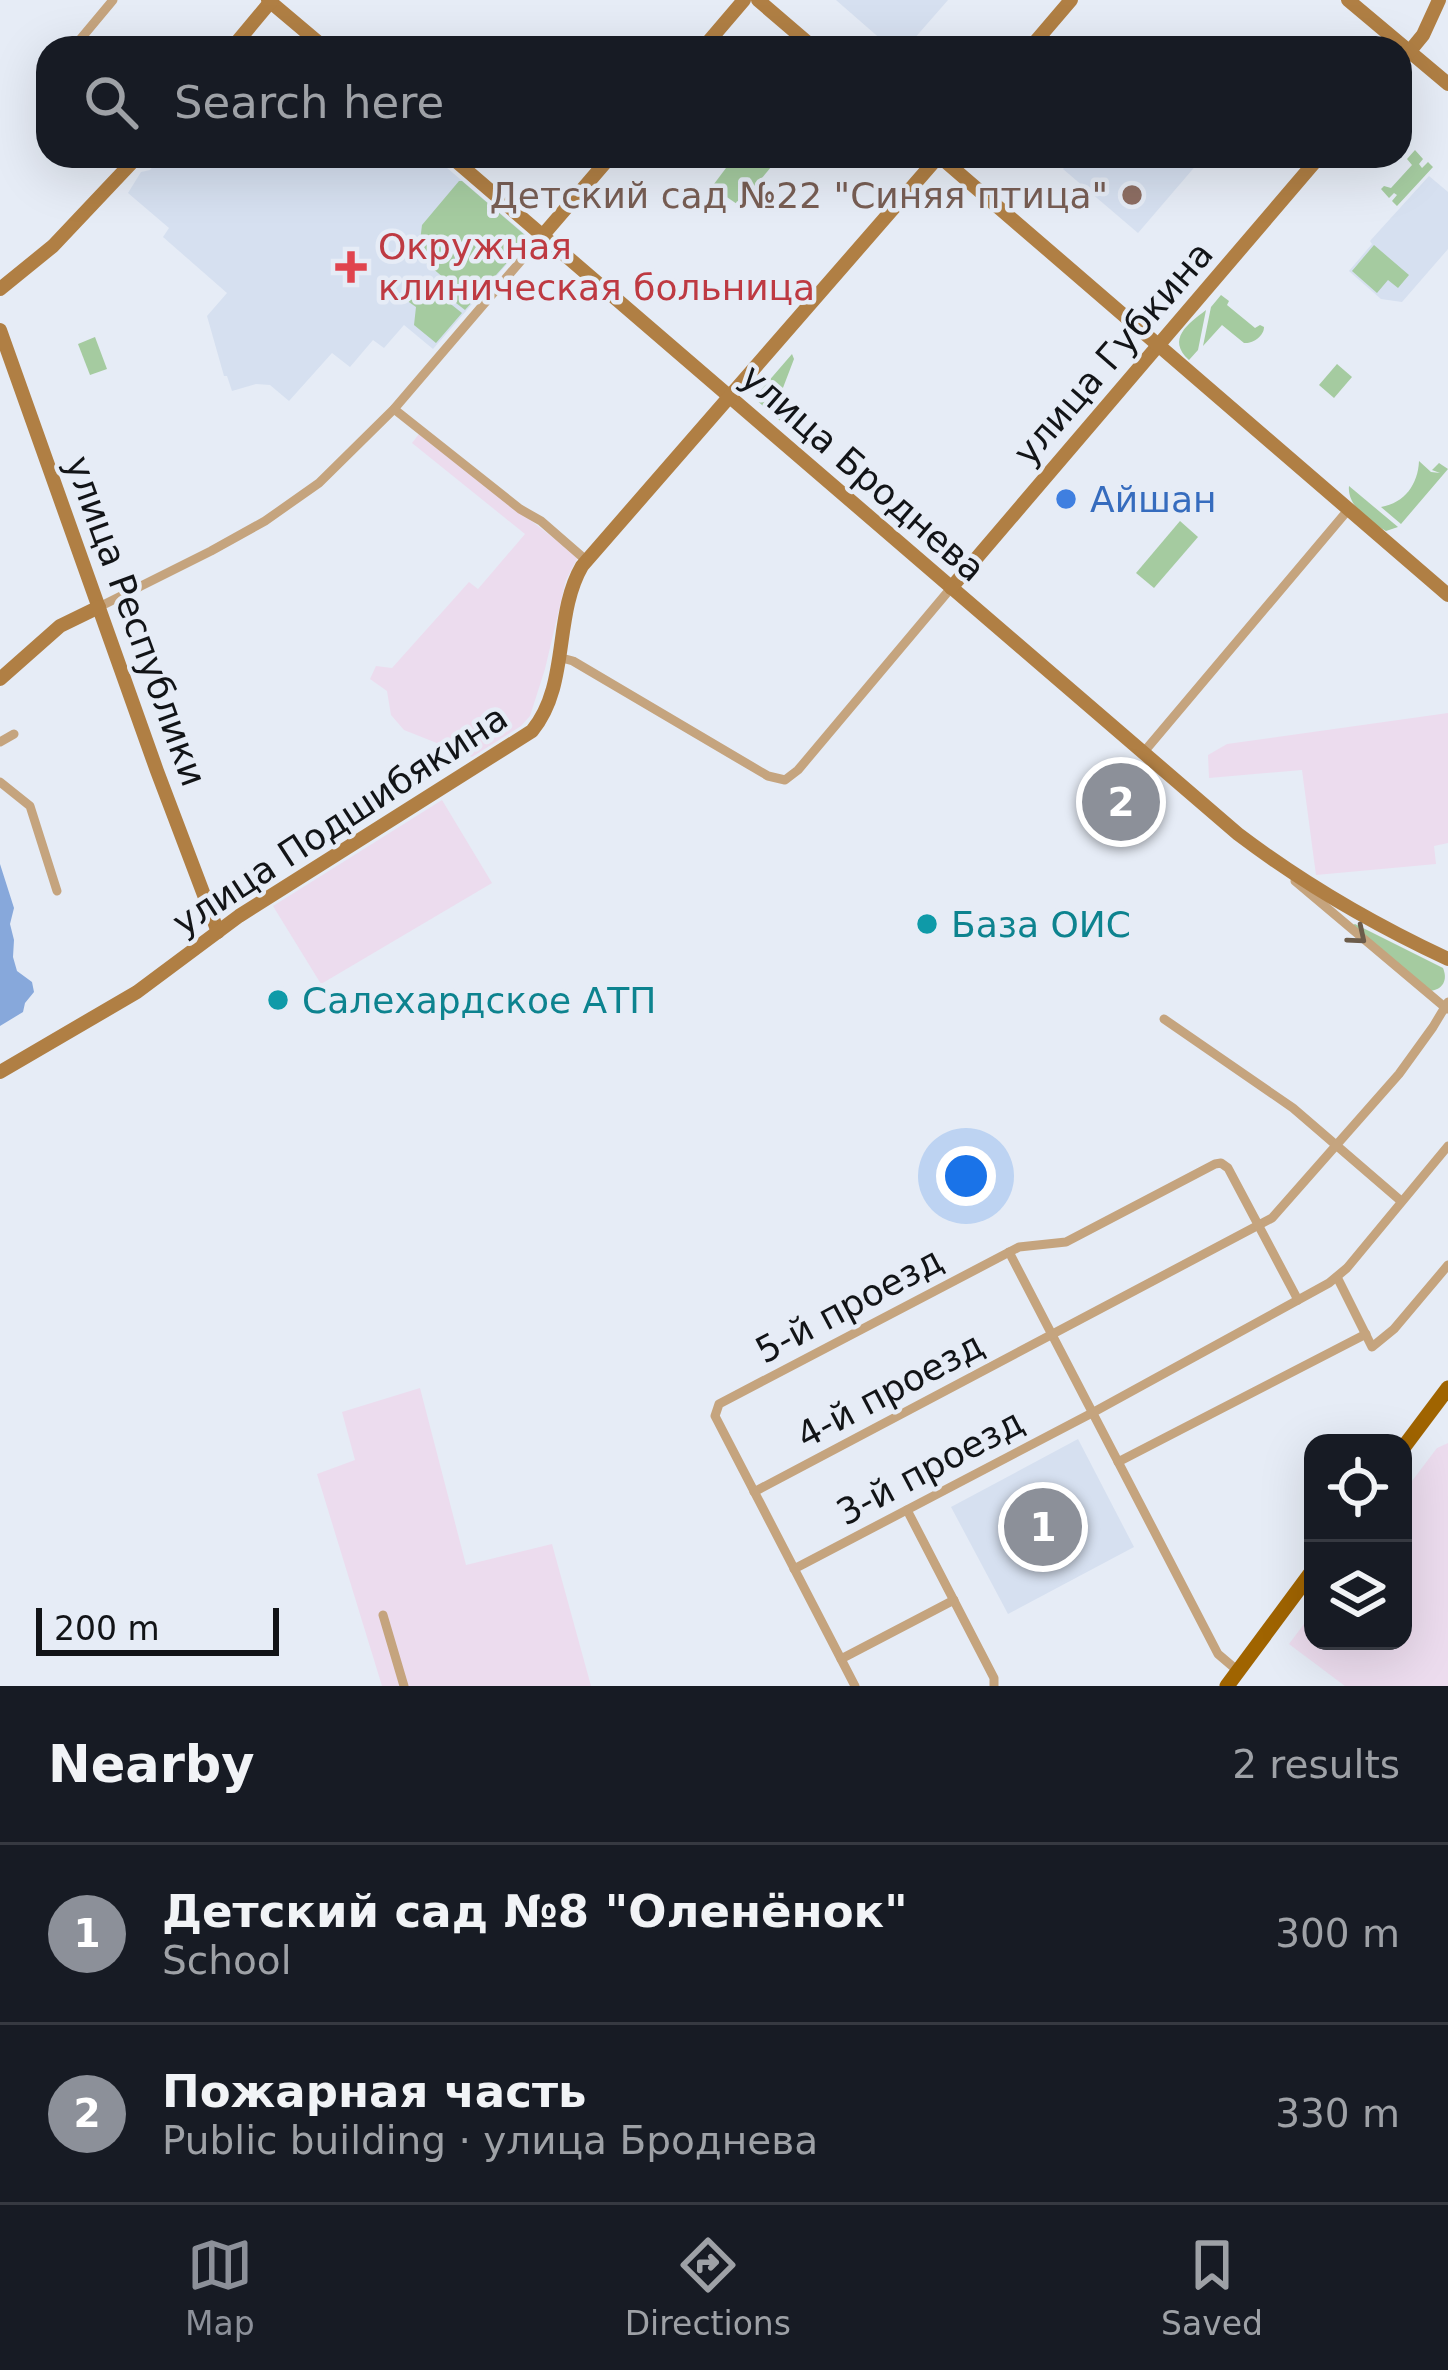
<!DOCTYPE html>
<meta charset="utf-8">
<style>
:root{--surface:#171b24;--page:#20242c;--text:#f1f3f6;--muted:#9ea1a6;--line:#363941;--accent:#8c9099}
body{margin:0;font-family:"DejaVu Sans",sans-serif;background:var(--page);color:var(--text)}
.controls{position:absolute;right:36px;bottom:36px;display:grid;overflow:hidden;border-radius:24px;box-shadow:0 12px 48px #0002}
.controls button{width:108px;height:108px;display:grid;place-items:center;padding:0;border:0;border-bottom:3px solid var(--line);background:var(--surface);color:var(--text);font:60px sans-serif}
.scale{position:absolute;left:36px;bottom:30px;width:243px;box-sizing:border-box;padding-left:12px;border:6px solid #121417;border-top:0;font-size:33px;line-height:42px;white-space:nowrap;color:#121417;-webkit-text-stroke:9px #e6ecf6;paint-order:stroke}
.you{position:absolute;left:966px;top:1176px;width:42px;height:42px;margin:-30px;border:9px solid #fff;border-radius:50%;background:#1a73e8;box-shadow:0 0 0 18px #1a73e833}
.badge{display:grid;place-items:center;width:78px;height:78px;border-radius:50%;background:var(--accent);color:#fff;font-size:39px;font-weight:700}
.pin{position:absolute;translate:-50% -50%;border:6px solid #fff;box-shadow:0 3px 12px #0006}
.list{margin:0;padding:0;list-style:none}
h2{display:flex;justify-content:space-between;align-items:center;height:156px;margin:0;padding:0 48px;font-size:51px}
h2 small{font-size:39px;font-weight:400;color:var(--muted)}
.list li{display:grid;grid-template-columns:78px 1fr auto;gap:36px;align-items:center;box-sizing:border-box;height:180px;padding:0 48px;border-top:3px solid var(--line)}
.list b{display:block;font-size:45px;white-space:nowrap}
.list p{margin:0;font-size:39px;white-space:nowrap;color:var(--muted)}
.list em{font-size:39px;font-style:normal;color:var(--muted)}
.icon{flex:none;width:66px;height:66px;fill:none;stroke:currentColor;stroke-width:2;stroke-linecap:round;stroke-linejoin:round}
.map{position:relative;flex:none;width:1448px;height:1686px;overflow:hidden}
.search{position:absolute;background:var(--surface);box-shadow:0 12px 48px #0002;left:36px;right:36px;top:36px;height:132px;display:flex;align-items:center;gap:30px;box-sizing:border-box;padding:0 42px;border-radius:36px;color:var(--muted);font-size:45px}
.sheet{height:516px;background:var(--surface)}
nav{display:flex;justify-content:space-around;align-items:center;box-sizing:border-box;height:168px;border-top:3px solid var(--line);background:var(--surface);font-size:33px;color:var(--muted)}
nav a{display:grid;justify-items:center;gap:6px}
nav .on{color:var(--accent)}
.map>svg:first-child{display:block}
.industrial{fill:#ecdcee}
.built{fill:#d6e0f0}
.green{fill:#a5cba0}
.water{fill:#87a8db}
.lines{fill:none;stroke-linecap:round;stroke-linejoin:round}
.street{stroke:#c5a47e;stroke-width:9}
.secondary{stroke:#b07f44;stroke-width:14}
.primary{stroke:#a06400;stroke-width:15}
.oneway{stroke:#6c5c4a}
.education-dot{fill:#8d6e63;stroke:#e6ecf6;stroke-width:4.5}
.health-dot{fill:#e0444e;stroke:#e6ecf6;stroke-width:4.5}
.shop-dot{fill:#3f7fe0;stroke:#e6ecf6;stroke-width:4.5}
.culture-dot{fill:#0f9aa8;stroke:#e6ecf6;stroke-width:4.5}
.labels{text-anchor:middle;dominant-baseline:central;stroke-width:9;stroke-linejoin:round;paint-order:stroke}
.education-label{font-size:36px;fill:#785e54;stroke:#e6ecf6;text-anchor:end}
.health-label{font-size:36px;fill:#be3a42;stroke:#e6ecf6;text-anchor:start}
.street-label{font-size:36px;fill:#121417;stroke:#e6ecf6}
.shop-label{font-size:36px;fill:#366cbe;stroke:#e6ecf6;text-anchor:start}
.culture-label{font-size:36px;fill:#0d838f;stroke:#e6ecf6;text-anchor:start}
</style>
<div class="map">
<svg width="1448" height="1686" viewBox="0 0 1448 1686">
<rect width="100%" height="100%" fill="#e6ecf6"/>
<g class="industrial">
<path d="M 419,434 L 578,557 L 566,580 L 545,669 L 530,716 L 521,726 L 472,757 L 404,730 L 391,715 L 387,691 L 370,679 L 376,666 L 392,668 L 469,582 L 478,589 L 525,534 L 412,443 Z"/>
<path d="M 1448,713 L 1448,843 L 1434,846 L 1436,864 L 1316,875 L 1302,770 L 1209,778 L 1208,755 L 1227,744 Z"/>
<path d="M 442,800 L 492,883 L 321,984 L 273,906 Z"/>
<path d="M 420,1388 L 466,1565 L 552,1544 L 591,1686 L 382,1686 L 317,1474 L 355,1460 L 342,1412 Z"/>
<path d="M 1448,1443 L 1448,1686 L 1345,1686 L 1289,1644 L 1313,1612 L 1313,1641 L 1403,1641 L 1403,1493 L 1437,1448 Z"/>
</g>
<g class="built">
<path d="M 836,0 L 948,0 L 906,48 L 891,48 Z"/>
<path d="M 162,156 L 433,156 L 527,236 L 527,241 L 433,349 L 404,325 L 384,348 L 373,340 L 350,367 L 332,353 L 289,401 L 270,385 L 256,384 L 232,391 L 227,376 L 224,376 L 207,316 L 227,293 L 163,237 L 169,228 L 128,193 L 141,172 L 150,170 Z"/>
<path d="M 1074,156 L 1204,156 L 1138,233 L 1063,169 Z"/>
<path d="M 1429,176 L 1448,192 L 1448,249 L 1402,302 L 1381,299 L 1349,271 L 1372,244 L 1370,241 Z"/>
<path d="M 1078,1439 L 1134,1547 L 1008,1614 L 951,1507 Z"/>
</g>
<g class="green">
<path d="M 1415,150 L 1423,159 L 1419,164 L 1422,168 L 1428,162 L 1433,167 L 1397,206 L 1392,201 L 1397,195 L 1394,193 L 1389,198 L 1381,189 L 1384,186 L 1391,188 L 1412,165 L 1407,159 Z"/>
<path d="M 735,156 L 780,156 L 743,201 L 737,204 L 715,189 L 714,184 Z"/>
<path d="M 459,181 L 462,181 L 526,236 L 527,240 L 465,310 L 438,289 L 444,281 L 444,278 L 412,251 L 420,241 L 422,225 Z"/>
<path d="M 1374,245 L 1409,275 L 1398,288 L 1388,280 L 1377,293 L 1352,271 Z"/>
<path d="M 438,294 L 462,313 L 436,343 L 414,325 L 416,307 L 406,300 L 434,299 Z"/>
<path d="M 1221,295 L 1229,301 L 1227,305 L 1255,328 L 1260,325 L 1264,327 C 1264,336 1253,344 1244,343 L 1222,325 L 1203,346 L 1211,307 Z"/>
<path d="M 1206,310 L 1198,350 L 1189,360 C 1166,339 1188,324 1206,310 Z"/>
<path d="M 95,337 L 107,369 L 90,375 L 78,344 Z"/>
<path d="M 792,354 L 794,359 L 781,393 L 788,423 L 786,426 L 754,398 Z"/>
<path d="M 1337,364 L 1352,377 L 1334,398 L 1319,385 Z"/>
<path d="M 1419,461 L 1431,472 L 1440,473 L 1432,470 L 1439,463 L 1448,469 L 1401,524 L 1381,507 C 1405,503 1418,484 1419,461 Z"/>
<path d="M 1349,486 L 1398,527 L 1386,531 C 1369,521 1347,506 1349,486 Z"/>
<path d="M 1180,521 L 1198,537 L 1154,588 L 1136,573 Z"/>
<path d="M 1355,924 L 1443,968 C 1448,980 1443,990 1429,991 L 1353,925 Z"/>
</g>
<path class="water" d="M 0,864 L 14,908 L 10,924 L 14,940 L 13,957 L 17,971 L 32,982 L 34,992 L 25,1003 L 23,1012 L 0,1026 Z"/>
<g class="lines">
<g class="street">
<path d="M 73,48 L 113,0"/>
<path d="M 394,409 L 520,509 L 541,521 L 587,561"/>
<path d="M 99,607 L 211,551 L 265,521 L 319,483 L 394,409 L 543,235"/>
<path d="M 558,657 L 573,661 L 768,776 L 785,780 L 798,770 L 951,588"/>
<path d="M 0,742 L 14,734"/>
<path d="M 1143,753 L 1348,510"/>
<path d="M 0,782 L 30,806 L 57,891"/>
<path d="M 1295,881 L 1447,1009"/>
<path d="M 1164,1019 L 1293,1108 L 1401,1201"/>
<path d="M 1009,1252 L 1218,1654 L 1238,1671"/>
<path d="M 1337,1277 L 1372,1347 L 1394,1329 L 1448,1265"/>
<path d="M 1118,1462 L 1366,1334"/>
<path d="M 754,1492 L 1272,1218 L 1399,1074 L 1433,1027 L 1448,1002"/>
<path d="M 907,1510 L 994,1678 L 994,1686"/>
<path d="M 794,1569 L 1092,1413 L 1329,1283 L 1347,1268 L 1448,1146"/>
<path d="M 383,1615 L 404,1686"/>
<path d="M 841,1659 L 954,1600"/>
<path d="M 855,1686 L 715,1416 L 719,1404 L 1019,1247 L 1066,1242 L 1215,1164 L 1221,1163 L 1228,1168 L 1298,1300"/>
</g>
<g class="secondary">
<path d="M 268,0 L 325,48"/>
<path d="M 758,0 L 814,48"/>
<path d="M 1348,0 L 1448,84"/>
<path d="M 232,48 L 272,0"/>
<path d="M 703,48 L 744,0"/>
<path d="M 1030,48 L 1071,0"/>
<path d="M 1400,63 L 1423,35 L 1439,0"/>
<path d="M 450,156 L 1238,834 C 1304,884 1373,924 1448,959"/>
<path d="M 543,235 L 611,156"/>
<path d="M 0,289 L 53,246 L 138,156"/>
<path d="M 0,330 L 157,771 L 218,932"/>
<path d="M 951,588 L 1320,156"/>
<path d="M 0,679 L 60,626 L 99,607"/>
<path d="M 0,1072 L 137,992 L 239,916 L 532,731 C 570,685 553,616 582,566 L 939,156 L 1448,595"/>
</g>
<g class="primary">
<path d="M 1403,1448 L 1448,1388"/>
<path d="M 1227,1686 L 1313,1570"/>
</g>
</g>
<defs><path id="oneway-chevron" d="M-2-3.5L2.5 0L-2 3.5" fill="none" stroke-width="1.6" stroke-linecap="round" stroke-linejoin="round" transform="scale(3)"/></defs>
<use class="oneway" href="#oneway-chevron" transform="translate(1358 936) rotate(40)"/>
<circle class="education-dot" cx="1132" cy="195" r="12"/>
<path class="health-dot" d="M345 249h12v12h12v12h-12v12h-12v-12h-12v-12h12z"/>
<circle class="shop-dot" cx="1066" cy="499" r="12"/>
<g class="culture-dot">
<circle cx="927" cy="924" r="12"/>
<circle cx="278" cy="1000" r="12"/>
</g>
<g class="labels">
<g class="education-label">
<text x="1108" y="195">Детский сад №22 "Синяя птица"</text>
</g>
<g class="health-label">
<text x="378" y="246">Окружная<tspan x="378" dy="41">клиническая больница</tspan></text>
</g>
<g class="street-label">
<text transform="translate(1113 353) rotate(-49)">улица Губкина</text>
<text transform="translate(863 473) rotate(41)">улица Броднева</text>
<text transform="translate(136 621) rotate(70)">улица Республики</text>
<text transform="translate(340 820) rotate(-33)">улица Подшибякина</text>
<text transform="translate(849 1305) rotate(-28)">5-й проезд</text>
<text transform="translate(890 1390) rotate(-28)">4-й проезд</text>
<text transform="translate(930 1467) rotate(-28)">3-й проезд</text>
</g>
<g class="shop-label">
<text x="1090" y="499">Айшан</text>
</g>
<g class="culture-label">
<text x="951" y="924">База ОИС</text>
<text x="302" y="1000">Салехардское АТП</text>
</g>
</g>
</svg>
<div class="controls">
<button><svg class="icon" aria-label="locate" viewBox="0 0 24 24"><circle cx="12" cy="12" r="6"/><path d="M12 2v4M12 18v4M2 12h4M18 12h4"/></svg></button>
<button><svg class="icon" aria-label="layers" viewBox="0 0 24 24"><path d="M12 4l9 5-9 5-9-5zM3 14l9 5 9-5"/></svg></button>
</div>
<div class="scale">200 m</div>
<div class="you"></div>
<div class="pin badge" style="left:1043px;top:1527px">1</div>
<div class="pin badge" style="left:1121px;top:802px">2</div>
<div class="search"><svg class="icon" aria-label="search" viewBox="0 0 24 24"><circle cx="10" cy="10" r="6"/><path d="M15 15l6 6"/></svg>Search here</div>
</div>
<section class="sheet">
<h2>Nearby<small>2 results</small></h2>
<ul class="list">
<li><span class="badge">1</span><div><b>Детский сад №8 &quot;Оленёнок&quot;</b><p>School</p></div><em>300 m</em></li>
<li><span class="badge">2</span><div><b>Пожарная часть</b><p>Public building · улица Броднева</p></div><em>330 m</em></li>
</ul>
</section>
<nav>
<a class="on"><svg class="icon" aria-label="map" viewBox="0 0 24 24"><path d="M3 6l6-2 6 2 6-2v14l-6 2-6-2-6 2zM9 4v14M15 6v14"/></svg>Map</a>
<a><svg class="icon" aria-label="directions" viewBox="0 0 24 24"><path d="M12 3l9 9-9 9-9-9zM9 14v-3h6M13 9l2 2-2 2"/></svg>Directions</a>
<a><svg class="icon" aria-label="saved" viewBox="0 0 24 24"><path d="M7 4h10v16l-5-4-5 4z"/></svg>Saved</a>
</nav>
